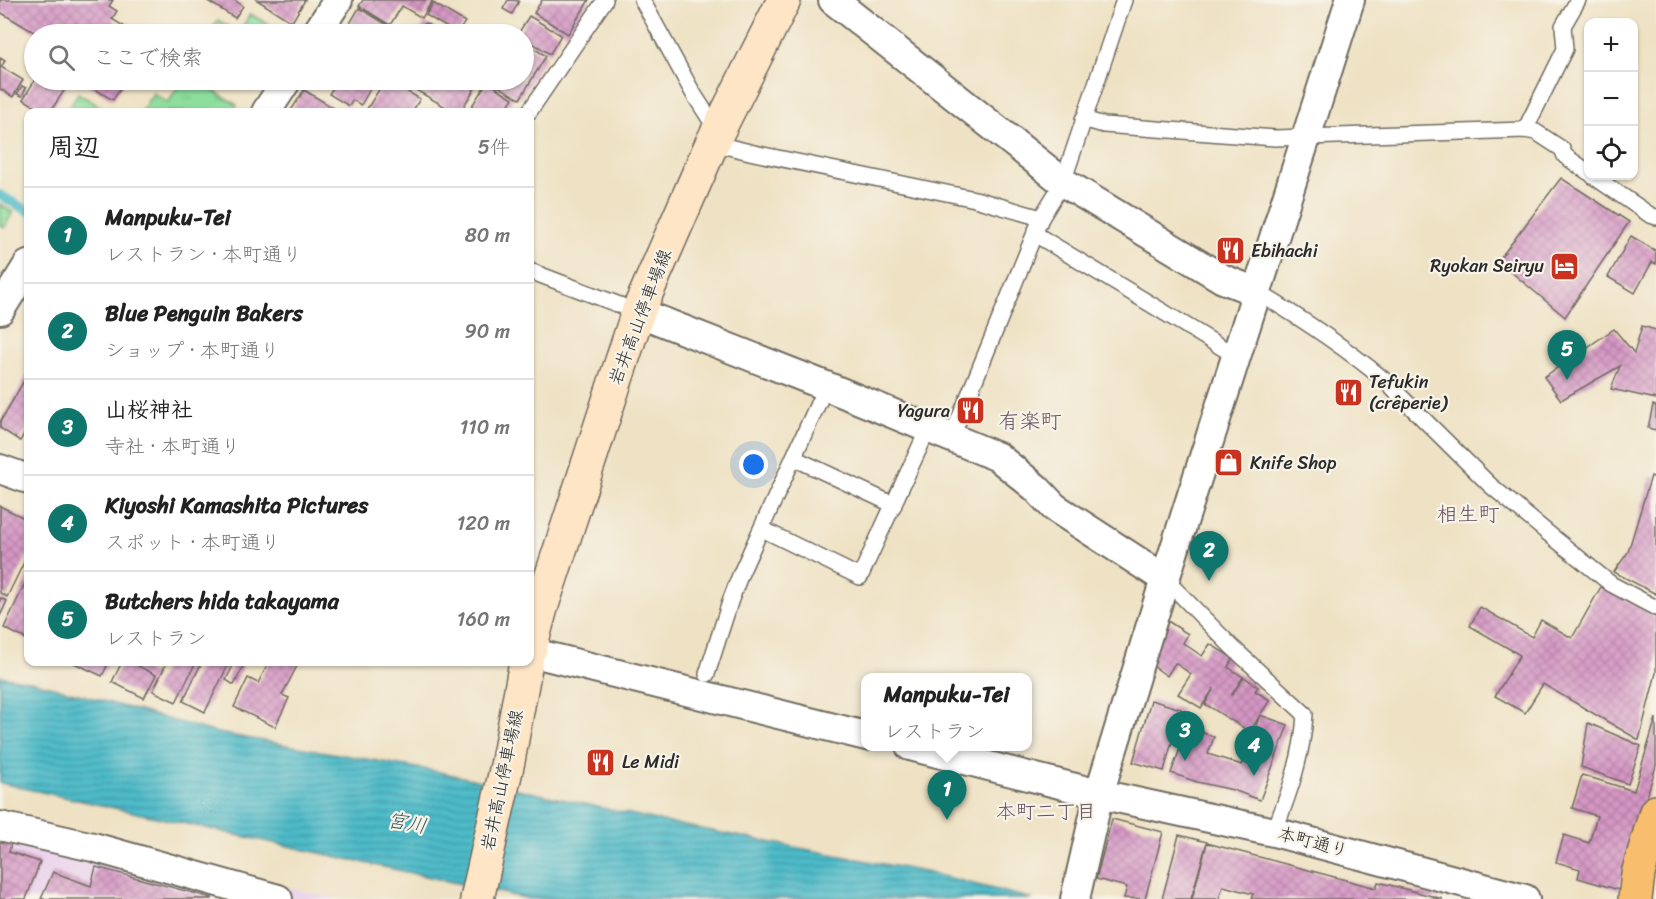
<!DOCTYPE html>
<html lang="ja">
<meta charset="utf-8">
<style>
:root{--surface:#fff;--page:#f6f6f6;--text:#222;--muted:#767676;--line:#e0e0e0;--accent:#0f766e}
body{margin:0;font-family:Sriracha,"Klee One",sans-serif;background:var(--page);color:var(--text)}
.controls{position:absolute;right:18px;top:18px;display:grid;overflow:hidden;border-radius:12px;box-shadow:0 2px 4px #0004}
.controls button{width:54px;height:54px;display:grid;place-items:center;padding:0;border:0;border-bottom:2px solid var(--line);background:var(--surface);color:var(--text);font:30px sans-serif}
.you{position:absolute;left:754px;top:465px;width:21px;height:21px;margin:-15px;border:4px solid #fff;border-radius:50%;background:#1a73e8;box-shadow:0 0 0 9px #1a73e833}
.badge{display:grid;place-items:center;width:39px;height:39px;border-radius:50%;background:var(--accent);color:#fff;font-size:20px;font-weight:700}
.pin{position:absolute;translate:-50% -50px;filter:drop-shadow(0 2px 3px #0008)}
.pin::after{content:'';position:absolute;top:32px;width:21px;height:18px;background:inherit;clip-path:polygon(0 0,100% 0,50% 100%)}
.popup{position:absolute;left:861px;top:673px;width:171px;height:78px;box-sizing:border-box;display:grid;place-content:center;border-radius:12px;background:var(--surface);filter:drop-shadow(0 2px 4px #0005);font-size:20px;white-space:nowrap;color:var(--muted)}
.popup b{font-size:22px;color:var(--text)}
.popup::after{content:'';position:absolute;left:50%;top:100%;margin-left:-12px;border:12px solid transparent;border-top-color:var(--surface)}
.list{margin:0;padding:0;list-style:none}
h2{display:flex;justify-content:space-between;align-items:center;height:78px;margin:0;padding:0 24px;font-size:26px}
h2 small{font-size:20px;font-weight:400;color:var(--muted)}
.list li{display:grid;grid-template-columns:39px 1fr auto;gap:18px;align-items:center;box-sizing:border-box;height:96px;padding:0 24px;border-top:2px solid var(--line)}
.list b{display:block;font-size:22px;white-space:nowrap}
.list p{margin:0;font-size:20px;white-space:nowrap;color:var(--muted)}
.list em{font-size:20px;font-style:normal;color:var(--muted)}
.icon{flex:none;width:33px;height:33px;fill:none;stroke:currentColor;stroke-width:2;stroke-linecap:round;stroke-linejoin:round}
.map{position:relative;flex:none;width:1656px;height:899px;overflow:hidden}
.search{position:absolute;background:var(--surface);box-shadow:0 2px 4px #0004;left:24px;top:24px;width:510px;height:66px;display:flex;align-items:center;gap:15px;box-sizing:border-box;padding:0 21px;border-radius:33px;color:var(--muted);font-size:22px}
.panel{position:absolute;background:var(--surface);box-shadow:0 2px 4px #0004;left:24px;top:108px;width:510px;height:558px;border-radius:12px}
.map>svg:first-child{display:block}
.built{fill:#ead1ed}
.grass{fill:url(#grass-tufts);stroke:#5c8464;stroke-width:1.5}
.garden{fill:url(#garden-dots);stroke:#5c8464;stroke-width:1.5}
.water{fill:url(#water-rules);stroke:#3c737a;stroke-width:1.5}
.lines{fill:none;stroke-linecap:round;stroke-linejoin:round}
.stream{stroke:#4ebbc9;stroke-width:10}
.building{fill:url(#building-cross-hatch)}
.lane-casing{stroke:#706b61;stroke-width:18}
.street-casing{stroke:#706b61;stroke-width:32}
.secondary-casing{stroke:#706b61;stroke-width:36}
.highway-casing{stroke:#706b61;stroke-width:36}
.lane{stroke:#fff;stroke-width:15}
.street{stroke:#fff;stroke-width:28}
.secondary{stroke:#fde5c5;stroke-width:33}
.highway{stroke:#f9be6d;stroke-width:33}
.labels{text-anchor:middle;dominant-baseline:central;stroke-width:4.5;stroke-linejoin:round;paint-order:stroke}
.poi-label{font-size:18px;fill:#2b2b2b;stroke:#f7f3e8;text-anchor:start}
.street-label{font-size:18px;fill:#2b2b2b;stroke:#f7f3e8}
.neighbourhood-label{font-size:20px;fill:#675161;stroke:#f7f3e8}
.water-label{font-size:20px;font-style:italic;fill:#375d62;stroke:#f7f3e8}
.quarter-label{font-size:21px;fill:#675161;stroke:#f7f3e8}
</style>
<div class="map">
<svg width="1656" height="899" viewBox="0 0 1656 899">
<defs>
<pattern id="grass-tufts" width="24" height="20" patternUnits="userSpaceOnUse" patternTransform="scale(1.5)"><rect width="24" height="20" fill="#8dde9d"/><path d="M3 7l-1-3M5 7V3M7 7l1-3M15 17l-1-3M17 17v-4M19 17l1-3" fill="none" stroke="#7abf87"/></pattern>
<pattern id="garden-dots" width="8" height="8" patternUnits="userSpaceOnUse" patternTransform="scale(1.5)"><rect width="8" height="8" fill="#8dde9d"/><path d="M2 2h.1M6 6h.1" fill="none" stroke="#7abf87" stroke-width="1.8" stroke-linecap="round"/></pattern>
<pattern id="water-rules" width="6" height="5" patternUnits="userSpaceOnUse" patternTransform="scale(1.5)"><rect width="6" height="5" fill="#4ebbc9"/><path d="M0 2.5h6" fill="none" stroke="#4198a3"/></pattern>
<pattern id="building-cross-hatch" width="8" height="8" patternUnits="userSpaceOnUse" patternTransform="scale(1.5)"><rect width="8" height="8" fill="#d697c5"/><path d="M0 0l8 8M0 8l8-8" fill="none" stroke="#ae7ba0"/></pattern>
</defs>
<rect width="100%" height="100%" fill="#f7f3e8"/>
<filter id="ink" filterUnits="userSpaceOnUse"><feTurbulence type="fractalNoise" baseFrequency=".0167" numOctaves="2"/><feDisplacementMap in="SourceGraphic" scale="12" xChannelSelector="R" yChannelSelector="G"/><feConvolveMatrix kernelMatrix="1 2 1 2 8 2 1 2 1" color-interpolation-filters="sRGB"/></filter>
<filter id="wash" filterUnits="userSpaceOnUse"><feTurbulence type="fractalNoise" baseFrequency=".008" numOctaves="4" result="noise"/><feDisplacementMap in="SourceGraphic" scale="24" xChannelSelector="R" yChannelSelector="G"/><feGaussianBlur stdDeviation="1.35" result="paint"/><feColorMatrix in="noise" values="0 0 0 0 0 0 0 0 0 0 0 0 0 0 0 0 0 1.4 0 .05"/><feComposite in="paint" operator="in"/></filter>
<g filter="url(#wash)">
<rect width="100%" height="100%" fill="#efe2c4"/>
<path class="built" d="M 0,824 L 338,899 L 0,899 Z"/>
<g class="grass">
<path d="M 250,14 L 276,29 L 272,34 L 209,34 L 218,20 L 239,33 Z"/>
<path d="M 182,80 L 196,80 L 237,105 L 232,112 L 141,112 L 153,93 L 168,103 Z"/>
<path d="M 78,93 L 104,109 L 102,112 L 66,112 Z"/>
</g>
<path class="garden" d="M 0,204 L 13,212 L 4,228 L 0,225 Z"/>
<path class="water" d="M 0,676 L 35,682 L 218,733 L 440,772 L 670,823 L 930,873 L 1033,899 L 529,899 L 0,783 Z"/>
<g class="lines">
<path class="stream" d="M 0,195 L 28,211"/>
</g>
<g id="blocks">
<g class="building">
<path d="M 0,0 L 113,0 L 109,6 L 117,11 L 112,19 L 136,34 L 140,27 L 152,34 L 37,34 L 0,12 Z"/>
<path d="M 206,0 L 234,0 L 243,6 L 235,18 Z"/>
<path d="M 257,0 L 305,0 L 292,22 Z"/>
<path d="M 363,0 L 433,0 L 422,18 L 402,6 L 390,25 L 359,6 Z"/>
<path d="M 508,0 L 519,1 L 512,14 L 503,9 Z"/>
<path d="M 542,0 L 589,0 L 568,34 L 534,13 Z"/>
<path d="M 433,3 L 465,22 L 457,34 L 426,15 Z"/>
<path d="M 359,8 L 403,34 L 352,34 L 346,30 Z"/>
<path d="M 529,16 L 561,35 L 550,54 L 524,38 L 524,34 L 518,34 Z"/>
<path d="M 425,23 L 444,34 L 418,34 Z"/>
<path d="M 524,42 L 546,56 L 520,99 L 488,80 L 524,80 Z"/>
<path d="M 0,58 L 5,61 L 1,67 L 23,80 L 13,97 L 0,89 Z"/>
<path d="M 35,80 L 71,80 L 50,112 L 44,112 L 23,99 Z"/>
<path d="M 79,80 L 126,80 L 113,100 Z"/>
<path d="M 335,80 L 370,80 L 374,82 L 361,105 L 353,100 L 349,106 L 329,94 L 336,83 L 334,82 Z"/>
<path d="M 385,80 L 388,80 L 420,99 L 412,112 L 365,112 Z"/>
<path d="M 413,80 L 480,80 L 460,112 L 454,112 L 409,86 Z"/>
<path d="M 487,82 L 513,98 L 504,112 L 468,112 Z"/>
<path d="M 22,86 L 26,88 L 22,96 L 17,94 Z"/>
<path d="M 304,90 L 340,112 L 290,112 Z"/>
<path d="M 1561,178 L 1629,222 L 1565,317 L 1498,261 Z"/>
<path d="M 1631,236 L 1656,251 L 1656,264 L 1652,262 L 1635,293 L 1608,277 Z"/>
<path d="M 1642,326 L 1656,330 L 1656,399 L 1611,389 L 1620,366 L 1561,400 L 1544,377 L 1614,329 L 1634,353 Z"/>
<path d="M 28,374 L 28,427 L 20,441 L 0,428 L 0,422 Z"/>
<path d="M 1653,405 L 1656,406 L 1656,430 L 1648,428 Z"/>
<path d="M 1651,476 L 1656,478 L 1656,594 L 1614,572 L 1628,552 Z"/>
<path d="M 0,506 L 28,520 L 28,554 L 7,597 L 0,593 Z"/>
<path d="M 28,577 L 28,640 L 4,628 Z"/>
<path d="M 1602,585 L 1656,617 L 1656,673 L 1639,740 L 1543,684 L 1525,713 L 1495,696 L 1520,655 L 1470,626 L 1480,607 L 1532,637 L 1541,620 L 1572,638 Z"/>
<path d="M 0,598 L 7,601 L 0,616 Z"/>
<path d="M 1166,620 L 1188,634 L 1183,643 L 1202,656 L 1210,644 L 1233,658 L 1228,667 L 1243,677 L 1231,696 L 1244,677 L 1258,687 L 1255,691 L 1270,700 L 1260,715 L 1288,725 L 1260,800 L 1233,790 L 1197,782 L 1171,773 L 1188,727 L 1214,737 L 1208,754 L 1242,765 L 1260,715 L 1250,732 L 1205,704 L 1214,688 L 1201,708 L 1178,694 L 1191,674 L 1175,663 L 1167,676 L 1149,663 Z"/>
<path d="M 72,662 L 109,662 L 102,676 Z"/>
<path d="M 122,662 L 140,662 L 138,666 L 156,675 L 144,698 L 112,682 Z"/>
<path d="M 167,662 L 196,662 L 176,702 L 153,691 Z"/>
<path d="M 202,662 L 222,662 L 228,665 L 205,712 L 183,701 Z"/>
<path d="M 235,662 L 244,665 L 234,685 L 226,680 Z"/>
<path d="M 269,662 L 299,662 L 282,695 L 289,698 L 275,727 L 234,707 L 248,678 L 258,683 Z"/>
<path d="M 1151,700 L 1181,709 L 1164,771 L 1133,762 Z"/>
<path d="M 1656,718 L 1656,766 L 1619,890 L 1578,878 L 1580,869 L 1556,862 L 1564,835 L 1589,843 L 1597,816 L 1572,808 L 1582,775 L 1634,791 Z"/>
<path d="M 1588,723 L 1641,746 L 1628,784 L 1581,767 Z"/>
<path d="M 1112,819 L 1163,832 L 1145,899 L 1124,898 L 1127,887 L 1096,879 Z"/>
<path d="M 1179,835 L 1207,842 L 1191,899 L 1162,899 Z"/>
<path d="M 0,840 L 11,843 L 9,852 L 40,862 L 26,899 L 0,899 Z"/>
<path d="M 1207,843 L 1376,888 L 1378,882 L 1443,899 L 1251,899 L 1253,894 L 1223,886 L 1219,899 L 1192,899 Z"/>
<path d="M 96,867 L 212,898 L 212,899 L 41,899 L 53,872 L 91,886 Z"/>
</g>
</g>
</g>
<g filter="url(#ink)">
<use href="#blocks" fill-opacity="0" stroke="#706b61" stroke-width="1.5"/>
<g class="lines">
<defs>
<g id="lane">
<path d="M 642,0 L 693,93 L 718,132"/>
<path d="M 529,112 L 605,0"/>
<path d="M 1083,119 L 1104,125 L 1275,138 L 1525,130 L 1536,132 L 1562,149 L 1565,156 L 1588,172"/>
<path d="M 1525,130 L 1565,49 L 1563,26 L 1578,0"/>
<path d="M 712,143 L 754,153 L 975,199 L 1041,218"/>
<path d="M 1593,176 L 1650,215 L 1656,217"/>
<path d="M 1035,234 L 1236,356"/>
<path d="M 530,271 L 638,312"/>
<path d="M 1257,292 C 1301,318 1343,346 1383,379 L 1490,485 L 1549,534 L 1611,584 L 1656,608"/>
<path d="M 951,439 L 1041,218 L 1063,182 L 1124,0"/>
<path d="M 794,458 L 894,505"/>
<path d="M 762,529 L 860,577 L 928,429"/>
<path d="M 1165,579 L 1232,647 L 1305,714 C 1303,755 1289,794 1274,832"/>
<path d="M 707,674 L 731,599 L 741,573 L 826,386"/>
</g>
<g id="street">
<path d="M 833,0 L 1063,182 L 1223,279 L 1257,292"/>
<path d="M 316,34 L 338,0"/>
<path d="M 266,112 L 287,80"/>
<path d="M 0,310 L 28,265"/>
<path d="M 638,312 L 826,386 L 998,457 L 1036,488 L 1054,507 L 1165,579"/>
<path d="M 0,469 L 28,479"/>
<path d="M 530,652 L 866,736"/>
<path d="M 910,746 L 1099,794 L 1274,832 L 1525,899"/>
<path d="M 0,826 L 93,847 L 278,899"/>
<path d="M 1075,899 L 1099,794 L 1165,579 L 1350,0"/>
</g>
<g id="secondary">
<path d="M 530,648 L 541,608 L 638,312 L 712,143 L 784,0"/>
<path d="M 477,899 L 508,761 L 526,662"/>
</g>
<path id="highway" d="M 1635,899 L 1638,874 L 1656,812"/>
</defs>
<use href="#lane" class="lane-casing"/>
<use href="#street" class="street-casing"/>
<use href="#secondary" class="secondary-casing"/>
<use href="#highway" class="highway-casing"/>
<use href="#lane" class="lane"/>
<use href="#street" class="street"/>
<use href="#secondary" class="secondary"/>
<use href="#highway" class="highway"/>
</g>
</g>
<defs>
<symbol id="restaurant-square" viewBox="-11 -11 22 22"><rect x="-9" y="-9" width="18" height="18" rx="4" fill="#c8321e" stroke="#f7f3e8"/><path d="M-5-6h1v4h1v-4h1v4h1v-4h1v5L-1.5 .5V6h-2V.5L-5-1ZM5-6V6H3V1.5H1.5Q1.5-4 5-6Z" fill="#fff"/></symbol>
<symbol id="hotel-square" viewBox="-11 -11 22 22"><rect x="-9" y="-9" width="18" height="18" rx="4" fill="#c8321e" stroke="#f7f3e8"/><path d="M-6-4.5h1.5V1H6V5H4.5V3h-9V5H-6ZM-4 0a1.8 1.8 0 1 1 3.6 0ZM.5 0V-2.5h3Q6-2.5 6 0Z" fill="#fff"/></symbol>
<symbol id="shop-square" viewBox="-11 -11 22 22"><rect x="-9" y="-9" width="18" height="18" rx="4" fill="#c8321e" stroke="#f7f3e8"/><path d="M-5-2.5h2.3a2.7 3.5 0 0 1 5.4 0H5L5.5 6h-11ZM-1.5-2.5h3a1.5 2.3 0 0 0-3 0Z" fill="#fff"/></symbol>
</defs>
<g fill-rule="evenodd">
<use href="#restaurant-square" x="1214" y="234" width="33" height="33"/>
<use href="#hotel-square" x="1548" y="250" width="33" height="33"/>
<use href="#restaurant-square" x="1332" y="376" width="33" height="33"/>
<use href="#restaurant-square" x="954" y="394" width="33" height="33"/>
<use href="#shop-square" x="1212" y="446" width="33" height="33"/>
<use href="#restaurant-square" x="584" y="746" width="33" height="33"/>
</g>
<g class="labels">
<g class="poi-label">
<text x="1251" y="251">Ebihachi</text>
<text x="1544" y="266" text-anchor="end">Ryokan Seiryu</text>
<text x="1369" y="382">Tefukin<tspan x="1369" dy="21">(crêperie)</tspan></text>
<text x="950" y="411" text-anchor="end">Yagura</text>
<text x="1250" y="463">Knife Shop</text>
<text x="622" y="762">Le Midi</text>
</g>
<g class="street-label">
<text transform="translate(640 317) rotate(-69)">岩井高山停車場線</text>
<text transform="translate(502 780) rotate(-78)">岩井高山停車場線</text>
<text transform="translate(1313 842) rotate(15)">本町通り</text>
</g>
<g class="neighbourhood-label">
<text x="1046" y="811">本町二丁目</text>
</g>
<g class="water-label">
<text transform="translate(407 823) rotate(10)">宮川</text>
</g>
<g class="quarter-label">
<text x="1030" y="421">有楽町</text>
<text x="1468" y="514">相生町</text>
</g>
</g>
</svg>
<div class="controls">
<button>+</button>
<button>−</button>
<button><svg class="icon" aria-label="locate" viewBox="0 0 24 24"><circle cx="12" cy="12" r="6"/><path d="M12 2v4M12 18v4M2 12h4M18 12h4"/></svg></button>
</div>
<div class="you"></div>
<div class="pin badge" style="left:947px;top:820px">1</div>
<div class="popup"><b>Manpuku-Tei</b>レストラン</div>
<div class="pin badge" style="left:1209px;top:581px">2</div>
<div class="pin badge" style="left:1185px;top:761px">3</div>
<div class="pin badge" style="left:1254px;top:776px">4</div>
<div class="pin badge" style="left:1567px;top:380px">5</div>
<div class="search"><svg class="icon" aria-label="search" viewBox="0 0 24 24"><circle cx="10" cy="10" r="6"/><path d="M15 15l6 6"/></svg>ここで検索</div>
<section class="panel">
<h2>周辺<small>5件</small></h2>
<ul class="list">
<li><span class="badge">1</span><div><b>Manpuku-Tei</b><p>レストラン · 本町通り</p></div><em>80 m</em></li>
<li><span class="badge">2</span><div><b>Blue Penguin Bakers</b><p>ショップ · 本町通り</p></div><em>90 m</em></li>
<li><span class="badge">3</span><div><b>山桜神社</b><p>寺社 · 本町通り</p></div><em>110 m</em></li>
<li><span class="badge">4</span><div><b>Kiyoshi Kamashita Pictures</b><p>スポット · 本町通り</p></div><em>120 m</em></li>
<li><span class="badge">5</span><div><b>Butchers hida takayama</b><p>レストラン</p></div><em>160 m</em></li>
</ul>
</section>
</div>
